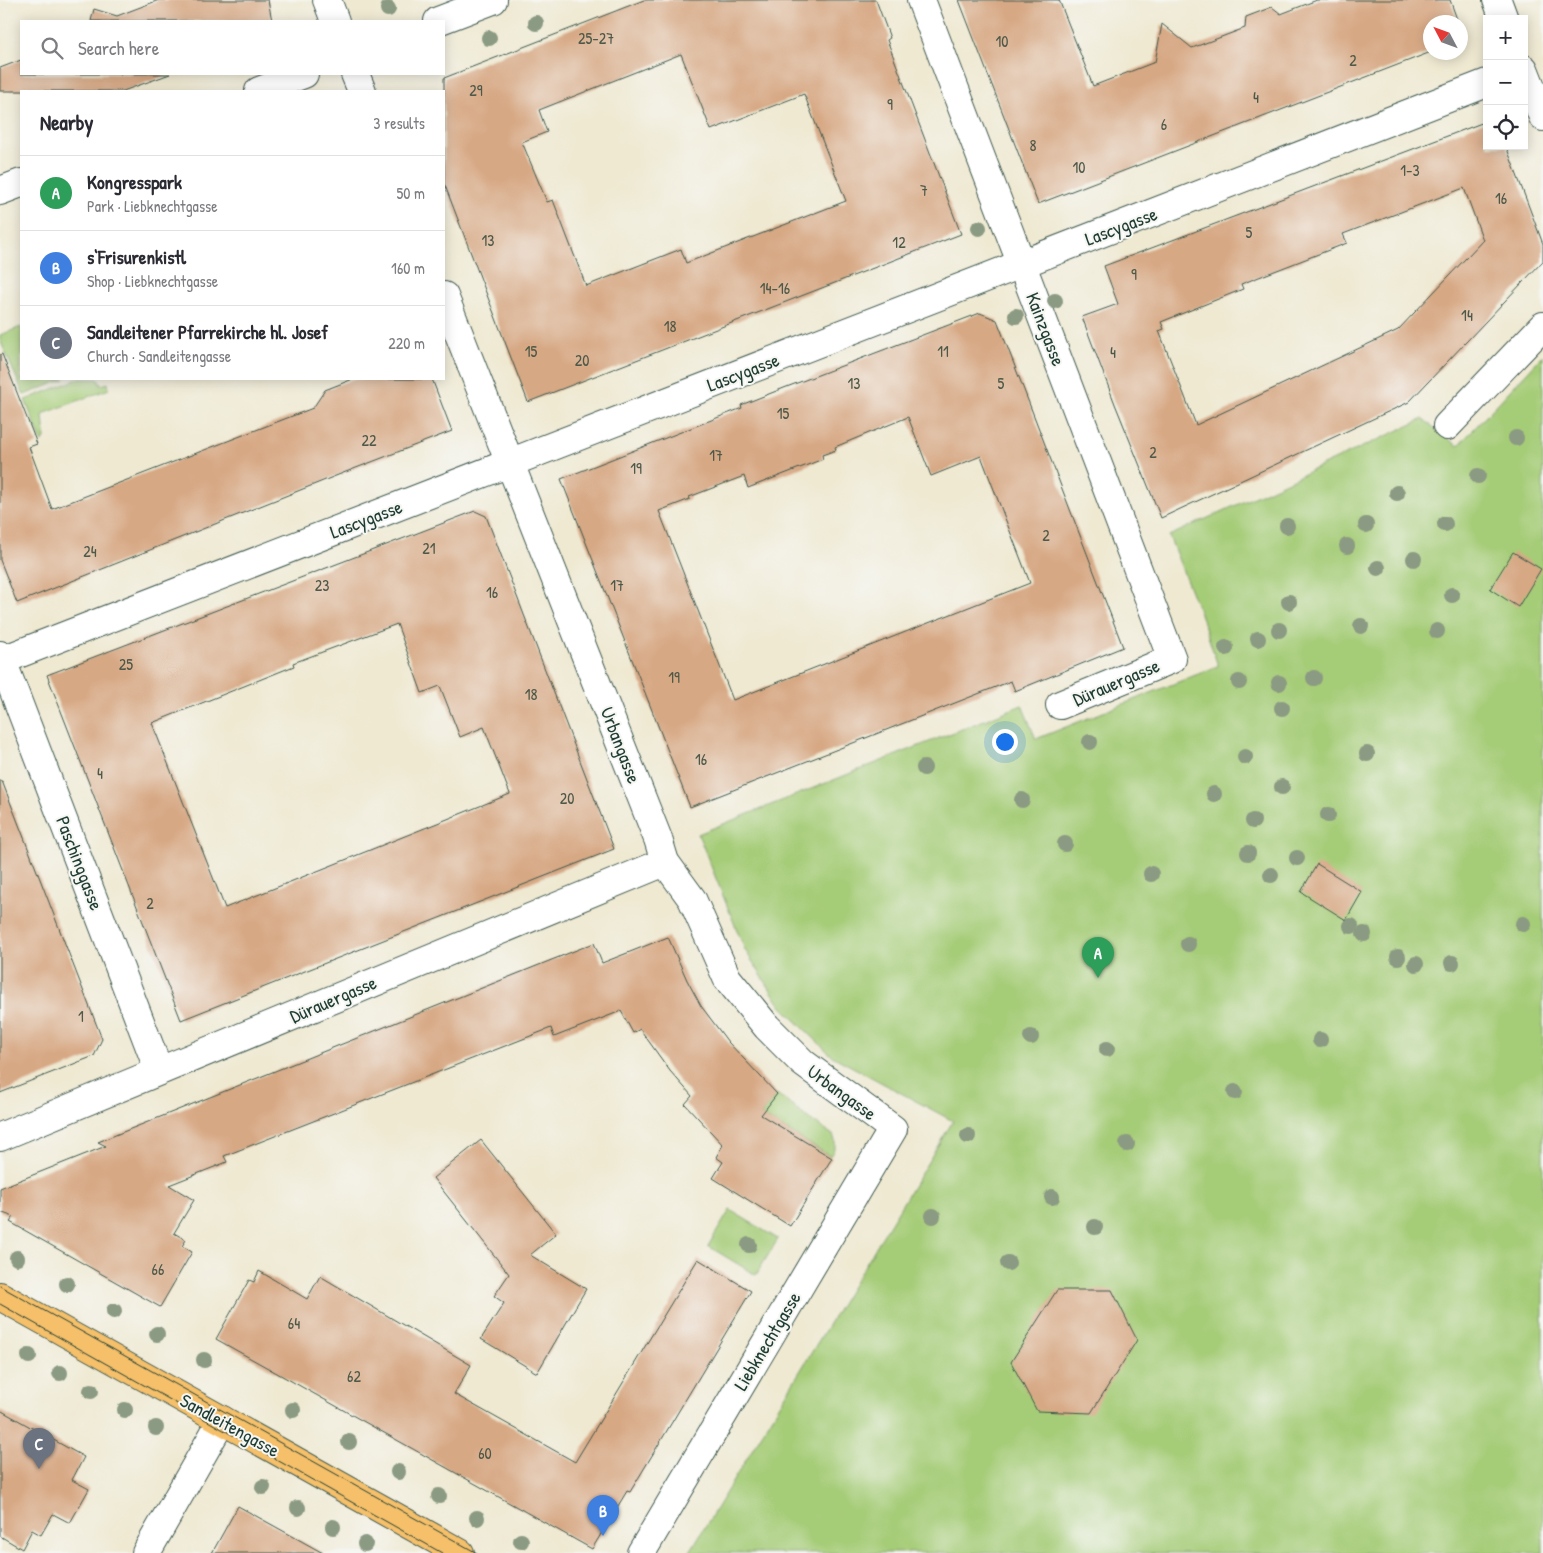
<!DOCTYPE html>
<meta charset="utf-8">
<style>
:root{--surface:#fff;--page:#f2f2f3;--text:#2b2b33;--muted:#7c7c81;--line:#e1e1e2;--accent:#7c3aed}
body{margin:0;font-family:"Patrick Hand",sans-serif;background:var(--page);color:var(--text)}
.controls{position:absolute;right:15px;top:15px;display:grid;overflow:hidden;border-radius:0px;box-shadow:0 2px 12px #0003}
.controls button{width:45px;height:45px;display:grid;place-items:center;padding:0;border:0;border-bottom:1px solid var(--line);background:var(--surface);color:var(--text);font:25px sans-serif}
.compass{position:absolute;left:1423px;top:15px;width:45px;height:45px;border-radius:50%;background:var(--surface);box-shadow:0 2px 12px #0003;rotate:311deg}
.you{position:absolute;left:1004px;top:741px;width:18px;height:18px;margin:-12px;border:4px solid #fff;border-radius:50%;background:#1a73e8;box-shadow:0 0 0 8px #1a73e833}
.badge{display:grid;place-items:center;width:32px;height:32px;border-radius:50%;background:var(--accent);color:#fff;font-size:16px;font-weight:700}
.pin{position:absolute;translate:-50% -41px;filter:drop-shadow(0 1px 2px #0008)}
.pin::after{content:'';position:absolute;top:26px;width:18px;height:15px;background:inherit;clip-path:polygon(0 0,100% 0,50% 100%)}
.list{margin:0;padding:0;list-style:none}
h2{display:flex;justify-content:space-between;align-items:center;height:65px;margin:0;padding:0 20px;font-size:21px}
h2 small{font-size:16px;font-weight:400;color:var(--muted)}
.list li{display:grid;grid-template-columns:32px 1fr auto;gap:15px;align-items:center;box-sizing:border-box;height:75px;padding:0 20px;border-top:1px solid var(--line)}
.list b{display:block;font-size:19px;white-space:nowrap}
.list p{margin:0;font-size:16px;white-space:nowrap;color:var(--muted)}
.list em{font-size:16px;font-style:normal;color:var(--muted)}
.icon{flex:none;width:28px;height:28px;fill:none;stroke:currentColor;stroke-width:2;stroke-linecap:round;stroke-linejoin:round}
.map{position:relative;flex:none;width:1543px;height:1553px;overflow:hidden}
.search{position:absolute;background:var(--surface);box-shadow:0 2px 12px #0003;left:20px;top:20px;width:425px;height:55px;display:flex;align-items:center;gap:12px;box-sizing:border-box;padding:0 18px;border-radius:0px;color:var(--muted);font-size:19px}
.panel{position:absolute;background:var(--surface);box-shadow:0 2px 12px #0003;left:20px;top:90px;width:425px;height:290px;border-radius:0px}
.map>svg:first-child{display:block}
.green{fill:#a5cc77;stroke:#628456}
.building{fill:#d7a884;fill-rule:evenodd}
.lines{fill:none;stroke-linecap:round;stroke-linejoin:round}
.minor-casing{stroke:#3e574c;stroke-width:30}
.major-casing{stroke:#3e574c;stroke-width:30}
.minor{stroke:#fff;stroke-width:28}
.major{stroke:#f6c06b;stroke-width:28}
.tram{stroke:#1f3d34;stroke-width:1}
.tree{fill:#8b9a82}
.labels{text-anchor:middle;dominant-baseline:central;stroke-width:4;stroke-linejoin:round;paint-order:stroke}
.number-label{font-size:16px;fill:#4d5848}
.street-label{font-size:19px;fill:#1f3d34;stroke:#f6f6f2}
</style>
<div class="map">
<svg width="1543" height="1553" viewBox="0 0 1543 1553">
<rect width="100%" height="100%" fill="#f6f6f2"/>
<filter id="ink" filterUnits="userSpaceOnUse"><feTurbulence type="fractalNoise" baseFrequency=".02" numOctaves="2"/><feDisplacementMap in="SourceGraphic" scale="10" xChannelSelector="R" yChannelSelector="G"/><feConvolveMatrix kernelMatrix="1 2 1 2 8 2 1 2 1" color-interpolation-filters="sRGB"/></filter>
<filter id="wash" filterUnits="userSpaceOnUse"><feTurbulence type="fractalNoise" baseFrequency=".0096" numOctaves="4" result="noise"/><feDisplacementMap in="SourceGraphic" scale="20" xChannelSelector="R" yChannelSelector="G"/><feGaussianBlur stdDeviation="1.12" result="paint"/><feColorMatrix in="noise" values="0 0 0 0 0 0 0 0 0 0 0 0 0 0 0 0 0 1.4 0 .05"/><feComposite in="paint" operator="in"/></filter>
<g filter="url(#wash)">
<rect width="100%" height="100%" fill="#efe9d2"/>
<g class="green">
<path d="M 21,327 L 21,379 L 65,379 L 24,395 L 0,340 L 0,335 Z"/>
<path d="M 1543,355 L 1543,1553 L 689,1553 L 953,1121 L 832,1056 L 781,1006 L 745,950 L 698,834 L 1022,705 L 1036,739 L 1218,666 L 1204,624 L 1169,536 L 1423,419 L 1458,446 Z"/>
<path d="M 78,379 L 98,379 L 101,385 L 108,383 L 109,389 L 43,414 L 45,439 L 42,442 L 25,400 Z"/>
<path d="M 777,1094 L 805,1116 L 833,1135 C 837,1143 835,1149 830,1156 L 761,1115 Z"/>
<path d="M 730,1210 L 778,1239 L 756,1275 L 708,1246 Z"/>
</g>
<g id="blocks">
<g class="building">
<path d="M 159,0 L 268,0 L 272,21 L 91,21 L 94,9 L 117,16 Z"/>
<path d="M 644,0 L 876,0 L 890,38 L 887,40 L 961,234 L 528,402 L 444,183 L 444,78 ZM 681,54 L 711,130 L 804,94 L 846,201 L 686,263 L 681,249 L 586,286 L 553,200 L 547,202 L 522,142 L 547,132 L 539,110 Z"/>
<path d="M 959,0 L 1059,0 L 1093,86 L 1155,62 L 1162,24 L 1192,48 L 1245,28 L 1246,17 L 1272,7 L 1281,14 L 1317,0 L 1450,0 L 1458,22 L 1430,22 L 1431,52 L 1038,204 Z"/>
<path d="M 21,60 L 21,74 L 170,74 L 123,91 L 0,91 L 0,68 Z"/>
<path d="M 1487,121 L 1487,146 L 1506,146 L 1543,244 L 1543,261 L 1409,402 L 1161,518 L 1115,404 L 1082,317 L 1118,304 L 1104,266 ZM 1464,188 L 1483,240 L 1398,330 L 1196,425 L 1159,331 L 1164,329 L 1161,322 L 1243,289 L 1241,284 L 1347,243 L 1343,234 Z"/>
<path d="M 980,313 L 997,320 L 1123,647 L 1015,691 L 1011,681 L 690,807 L 561,479 L 742,408 L 741,405 L 784,388 ZM 908,417 L 931,476 L 981,456 L 1030,583 L 733,700 L 659,511 L 690,499 L 689,497 L 744,476 L 748,488 L 823,459 L 822,455 L 836,450 L 835,447 Z"/>
<path d="M 2,354 L 37,444 L 29,447 L 52,509 L 313,408 L 325,390 L 353,379 L 432,379 L 452,431 L 338,475 L 17,603 L 0,560 L 0,355 Z"/>
<path d="M 475,511 L 486,516 L 614,849 L 181,1020 L 47,675 ZM 397,624 L 422,693 L 440,686 L 460,737 L 484,727 L 510,794 L 225,908 L 152,723 L 294,666 L 293,663 Z"/>
<path d="M 1513,552 L 1541,569 L 1518,607 L 1490,589 Z"/>
<path d="M 0,781 L 2,781 L 102,1039 L 94,1056 L 0,1093 Z"/>
<path d="M 1317,864 L 1362,892 L 1346,920 L 1301,892 Z"/>
<path d="M 668,937 L 687,980 L 701,1006 L 728,1042 L 777,1094 L 761,1115 L 832,1158 L 790,1226 L 713,1178 L 723,1162 L 716,1157 L 723,1145 L 685,1104 L 692,1096 L 670,1071 L 640,1029 L 633,1033 L 621,1011 L 554,1037 L 551,1028 L 224,1156 L 227,1162 L 169,1185 L 194,1200 L 174,1233 L 186,1240 L 182,1246 L 192,1252 L 160,1307 L 10,1222 L 14,1217 L 0,1212 L 0,1188 L 106,1146 L 98,1142 L 594,943 L 602,963 Z"/>
<path d="M 481,1140 L 556,1234 L 530,1255 L 586,1289 L 537,1373 L 481,1339 L 504,1303 L 494,1296 L 509,1274 L 433,1178 Z"/>
<path d="M 698,1259 L 751,1291 L 630,1492 L 627,1491 L 592,1549 L 216,1339 L 249,1280 L 254,1282 L 259,1271 L 307,1299 L 320,1276 L 471,1365 L 454,1394 L 575,1462 Z"/>
<path d="M 1057,1290 L 1112,1290 L 1137,1340 L 1091,1413 L 1037,1411 L 1011,1362 Z"/>
<path d="M 0,1410 L 84,1457 L 72,1480 L 89,1489 L 70,1523 L 53,1514 L 41,1535 L 32,1530 L 22,1549 L 0,1536 Z"/>
<path d="M 238,1506 L 323,1553 L 212,1553 Z"/>
</g>
</g>
</g>
<g filter="url(#ink)">
<use href="#blocks" fill-opacity="0" stroke="#3e574c" stroke-width="1"/>
<g class="lines">
<defs>
<g id="minor">
<path d="M 327,0 L 335,21"/>
<path d="M 921,0 L 1172,659 L 1060,705"/>
<path d="M 1497,0 L 1504,19"/>
<path d="M 438,21 L 493,0"/>
<path d="M 1524,69 L 1543,117"/>
<path d="M 355,74 L 362,91"/>
<path d="M 259,91 L 304,74"/>
<path d="M 0,191 L 21,183"/>
<path d="M 444,296 L 658,839 L 665,862 L 692,899 L 727,978 L 767,1027 L 803,1063 L 893,1129 L 641,1553"/>
<path d="M 1447,426 L 1543,326"/>
<path d="M 0,655 L 159,1071"/>
<path d="M 0,661 L 1487,83"/>
<path d="M 0,1137 L 665,862"/>
<path d="M 146,1553 L 222,1420"/>
</g>
<path id="major" d="M 0,1296 L 460,1553"/>
</defs>
<use href="#minor" class="minor-casing"/>
<use href="#major" class="major-casing"/>
<use href="#minor" class="minor"/>
<use href="#major" class="major"/>
<g class="tram">
<path d="M 0,1286 L 477,1553"/>
<path d="M 0,1304 L 442,1553"/>
</g>
</g>
<g class="tree">
<circle cx="388" cy="9" r="8"/>
<circle cx="536" cy="23" r="8"/>
<circle cx="489" cy="38" r="8"/>
<circle cx="979" cy="228" r="8"/>
<circle cx="1055" cy="301" r="8"/>
<circle cx="1016" cy="316" r="8"/>
<circle cx="1516" cy="438" r="8"/>
<circle cx="1478" cy="476" r="8"/>
<circle cx="1397" cy="493" r="8"/>
<circle cx="1445" cy="524" r="8"/>
<circle cx="1366" cy="525" r="8"/>
<circle cx="1287" cy="526" r="8"/>
<circle cx="1347" cy="546" r="8"/>
<circle cx="1414" cy="559" r="8"/>
<circle cx="1378" cy="568" r="8"/>
<circle cx="1452" cy="595" r="8"/>
<circle cx="1289" cy="602" r="8"/>
<circle cx="1361" cy="626" r="8"/>
<circle cx="1279" cy="630" r="8"/>
<circle cx="1437" cy="631" r="8"/>
<circle cx="1258" cy="639" r="8"/>
<circle cx="1226" cy="648" r="8"/>
<circle cx="1314" cy="678" r="8"/>
<circle cx="1239" cy="682" r="8"/>
<circle cx="1279" cy="683" r="8"/>
<circle cx="1282" cy="708" r="8"/>
<circle cx="1090" cy="742" r="8"/>
<circle cx="1367" cy="754" r="8"/>
<circle cx="1245" cy="757" r="8"/>
<circle cx="924" cy="768" r="8"/>
<circle cx="1282" cy="787" r="8"/>
<circle cx="1214" cy="794" r="8"/>
<circle cx="1022" cy="800" r="8"/>
<circle cx="1328" cy="815" r="8"/>
<circle cx="1253" cy="821" r="8"/>
<circle cx="1065" cy="844" r="8"/>
<circle cx="1248" cy="853" r="8"/>
<circle cx="1297" cy="858" r="8"/>
<circle cx="1151" cy="874" r="8"/>
<circle cx="1271" cy="875" r="8"/>
<circle cx="1523" cy="924" r="8"/>
<circle cx="1351" cy="926" r="8"/>
<circle cx="1364" cy="934" r="8"/>
<circle cx="1188" cy="944" r="8"/>
<circle cx="1398" cy="957" r="8"/>
<circle cx="1097" cy="963" r="8"/>
<circle cx="1452" cy="963" r="8"/>
<circle cx="1416" cy="964" r="8"/>
<circle cx="1031" cy="1037" r="8"/>
<circle cx="1320" cy="1040" r="8"/>
<circle cx="1107" cy="1049" r="8"/>
<circle cx="1235" cy="1092" r="8"/>
<circle cx="968" cy="1136" r="8"/>
<circle cx="1127" cy="1144" r="8"/>
<circle cx="1052" cy="1197" r="8"/>
<circle cx="933" cy="1216" r="8"/>
<circle cx="1095" cy="1227" r="8"/>
<circle cx="749" cy="1245" r="8"/>
<circle cx="17" cy="1258" r="8"/>
<circle cx="1008" cy="1263" r="8"/>
<circle cx="67" cy="1284" r="8"/>
<circle cx="114" cy="1311" r="8"/>
<circle cx="157" cy="1334" r="8"/>
<circle cx="29" cy="1356" r="8"/>
<circle cx="204" cy="1360" r="8"/>
<circle cx="60" cy="1373" r="8"/>
<circle cx="91" cy="1391" r="8"/>
<circle cx="125" cy="1410" r="8"/>
<circle cx="293" cy="1410" r="8"/>
<circle cx="156" cy="1428" r="8"/>
<circle cx="349" cy="1442" r="8"/>
<circle cx="398" cy="1472" r="8"/>
<circle cx="263" cy="1487" r="8"/>
<circle cx="439" cy="1496" r="8"/>
<circle cx="298" cy="1508" r="8"/>
<circle cx="477" cy="1518" r="8"/>
<circle cx="333" cy="1527" r="8"/>
<circle cx="521" cy="1541" r="8"/>
<circle cx="365" cy="1544" r="8"/>
</g>
</g>
<g class="labels">
<g class="number-label">
<text x="596" y="38">25-27</text>
<text x="1002" y="41">10</text>
<text x="1353" y="60">2</text>
<text x="476" y="90">29</text>
<text x="1256" y="97">4</text>
<text x="890" y="104">9</text>
<text x="1164" y="124">6</text>
<text x="1033" y="145">8</text>
<text x="1079" y="167">10</text>
<text x="1410" y="170">1-3</text>
<text x="924" y="190">7</text>
<text x="1501" y="198">16</text>
<text x="1249" y="232">5</text>
<text x="488" y="240">13</text>
<text x="899" y="242">12</text>
<text x="1134" y="274">9</text>
<text x="775" y="288">14-16</text>
<text x="1467" y="315">14</text>
<text x="670" y="326">18</text>
<text x="531" y="351">15</text>
<text x="943" y="351">11</text>
<text x="1113" y="352">4</text>
<text x="582" y="360">20</text>
<text x="854" y="383">13</text>
<text x="1001" y="383">5</text>
<text x="783" y="413">15</text>
<text x="369" y="440">22</text>
<text x="1153" y="452">2</text>
<text x="716" y="455">17</text>
<text x="636" y="468">19</text>
<text x="1046" y="535">2</text>
<text x="429" y="548">21</text>
<text x="90" y="551">24</text>
<text x="322" y="585">23</text>
<text x="617" y="585">17</text>
<text x="492" y="592">16</text>
<text x="126" y="664">25</text>
<text x="674" y="677">19</text>
<text x="531" y="694">18</text>
<text x="701" y="759">16</text>
<text x="100" y="773">4</text>
<text x="567" y="798">20</text>
<text x="150" y="903">2</text>
<text x="81" y="1016">1</text>
<text x="158" y="1269">66</text>
<text x="294" y="1323">64</text>
<text x="354" y="1376">62</text>
<text x="485" y="1453">60</text>
</g>
<g class="street-label">
<text transform="translate(1121 226) rotate(-21)">Lascygasse</text>
<text transform="translate(1046 329) rotate(69)">Kainzgasse</text>
<text transform="translate(743 372) rotate(-21)">Lascygasse</text>
<text transform="translate(366 519) rotate(-21)">Lascygasse</text>
<text transform="translate(1116 682) rotate(-23)">Dürauergasse</text>
<text transform="translate(621 745) rotate(69)">Urbangasse</text>
<text transform="translate(80 863) rotate(69)">Paschinggasse</text>
<text transform="translate(333 999) rotate(-23)">Dürauergasse</text>
<text transform="translate(842 1092) rotate(36)">Urbangasse</text>
<text transform="translate(767 1341) rotate(-59)">Liebknechtgasse</text>
<text transform="translate(230 1425) rotate(29)">Sandleitengasse</text>
</g>
</g>
</svg>
<div class="controls">
<button>+</button>
<button>−</button>
<button><svg class="icon" aria-label="locate" viewBox="0 0 24 24"><circle cx="12" cy="12" r="6"/><path d="M12 2v4M12 18v4M2 12h4M18 12h4"/></svg></button>
</div>
<svg class="compass" viewBox="-18 -18 36 36"><path d="M0-13l5 13h-10z" fill="#e53935"/><path d="M0 13l5-13h-10z" fill="#7c7c81"/></svg>
<div class="you"></div>
<div class="pin badge" style="left:1098px;top:978px;background:#2e9e5b">A</div>
<div class="pin badge" style="left:603px;top:1536px;background:#3f7fe0">B</div>
<div class="pin badge" style="left:39px;top:1469px;background:#6b7280">C</div>
<div class="search"><svg class="icon" aria-label="search" viewBox="0 0 24 24"><circle cx="10" cy="10" r="6"/><path d="M15 15l6 6"/></svg>Search here</div>
<section class="panel">
<h2>Nearby<small>3 results</small></h2>
<ul class="list">
<li><span class="badge" style="background:#2e9e5b">A</span><div><b>Kongresspark</b><p>Park · Liebknechtgasse</p></div><em>50 m</em></li>
<li><span class="badge" style="background:#3f7fe0">B</span><div><b>s‘Frisurenkistl</b><p>Shop · Liebknechtgasse</p></div><em>160 m</em></li>
<li><span class="badge" style="background:#6b7280">C</span><div><b>Sandleitener Pfarrekirche hl. Josef</b><p>Church · Sandleitengasse</p></div><em>220 m</em></li>
</ul>
</section>
</div>
